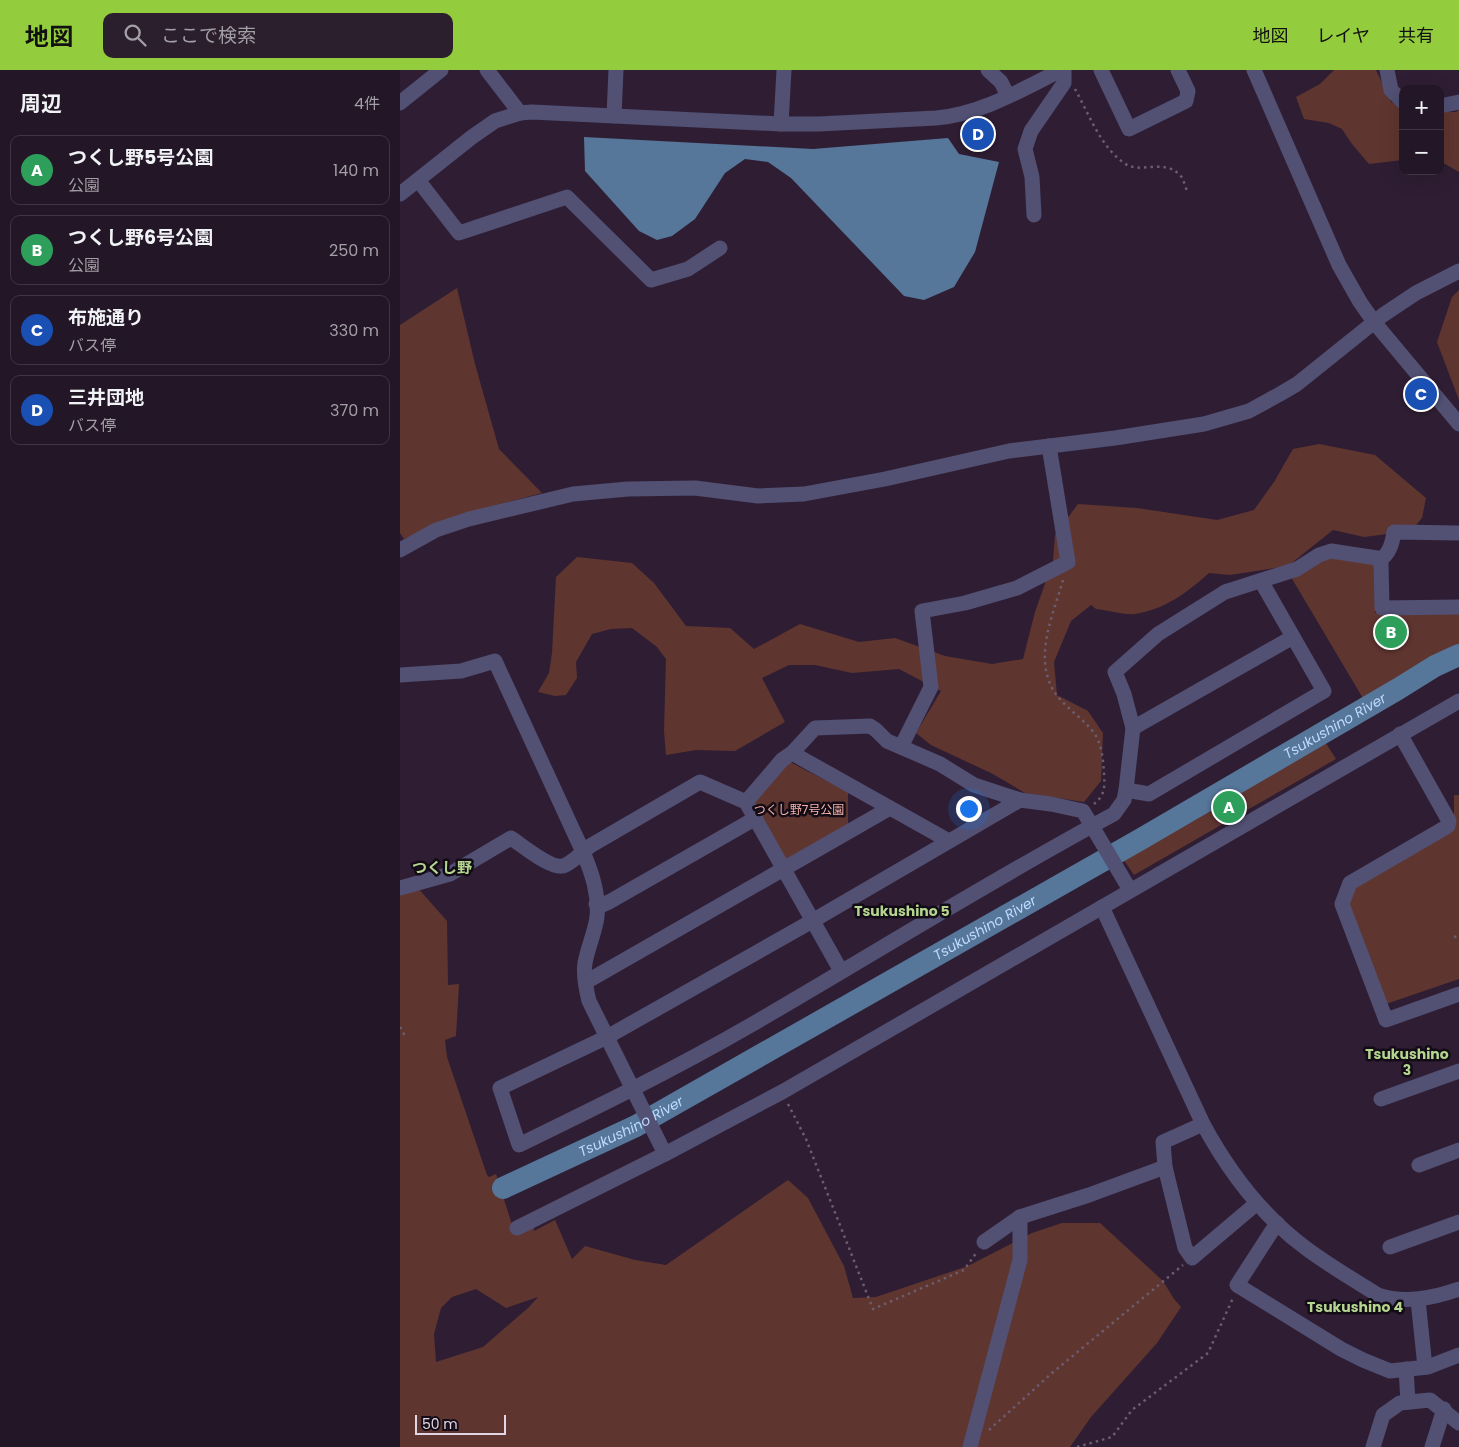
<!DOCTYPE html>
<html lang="ja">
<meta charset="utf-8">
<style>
:root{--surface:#231626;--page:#2b1f2e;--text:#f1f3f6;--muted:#a39fa7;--line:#403543;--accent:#93cc3d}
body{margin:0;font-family:Poppins,"Noto Sans JP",sans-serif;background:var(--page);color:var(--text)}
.controls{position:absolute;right:15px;top:15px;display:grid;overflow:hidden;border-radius:10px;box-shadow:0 5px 20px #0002}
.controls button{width:45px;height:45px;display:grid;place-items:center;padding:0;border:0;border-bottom:1px solid var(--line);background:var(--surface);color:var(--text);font:25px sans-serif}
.scale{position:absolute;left:15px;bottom:12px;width:91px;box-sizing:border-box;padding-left:5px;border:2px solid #e1d6e3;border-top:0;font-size:14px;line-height:18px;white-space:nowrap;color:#e1d6e3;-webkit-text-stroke:4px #130b15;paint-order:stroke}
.you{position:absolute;left:568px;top:738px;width:18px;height:18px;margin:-12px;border:4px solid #fff;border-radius:50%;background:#1a73e8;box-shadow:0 0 0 8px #1a73e833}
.badge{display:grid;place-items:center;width:32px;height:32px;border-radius:50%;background:var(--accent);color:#fff;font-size:16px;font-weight:700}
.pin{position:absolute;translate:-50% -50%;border:2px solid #fff;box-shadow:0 1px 5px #0006}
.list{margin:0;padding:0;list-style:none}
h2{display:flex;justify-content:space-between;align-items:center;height:65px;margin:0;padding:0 20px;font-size:21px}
h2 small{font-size:16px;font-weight:400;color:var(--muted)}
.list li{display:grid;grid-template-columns:32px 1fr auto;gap:15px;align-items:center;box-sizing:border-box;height:70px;margin:0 10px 10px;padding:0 10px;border:1px solid var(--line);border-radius:10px}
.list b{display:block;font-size:19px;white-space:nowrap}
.list p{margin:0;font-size:16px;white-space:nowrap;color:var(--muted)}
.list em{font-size:16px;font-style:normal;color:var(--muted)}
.icon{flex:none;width:28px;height:28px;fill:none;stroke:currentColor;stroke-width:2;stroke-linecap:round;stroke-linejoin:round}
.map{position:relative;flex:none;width:1059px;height:1377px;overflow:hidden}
header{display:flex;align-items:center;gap:30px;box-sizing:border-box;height:70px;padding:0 25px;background:var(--accent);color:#111}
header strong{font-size:24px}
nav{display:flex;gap:28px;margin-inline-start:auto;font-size:18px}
.search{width:350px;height:45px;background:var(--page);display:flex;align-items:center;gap:12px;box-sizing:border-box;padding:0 18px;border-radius:10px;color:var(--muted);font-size:19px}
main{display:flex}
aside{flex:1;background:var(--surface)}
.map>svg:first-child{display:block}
.green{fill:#5f3530;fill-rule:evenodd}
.water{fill:#56769a}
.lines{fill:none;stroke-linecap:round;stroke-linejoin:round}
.river{stroke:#56769a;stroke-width:22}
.path{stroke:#6b5c6e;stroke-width:2.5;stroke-dasharray:2.5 4;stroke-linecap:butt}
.minor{stroke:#525073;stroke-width:15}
.labels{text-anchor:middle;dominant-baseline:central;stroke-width:5;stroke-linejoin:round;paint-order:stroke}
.park-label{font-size:12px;fill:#f8b6ad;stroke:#130b15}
.water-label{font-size:14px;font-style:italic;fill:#bddbff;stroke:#130b15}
.neighbourhood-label{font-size:14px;font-weight:bold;fill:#b4d68f;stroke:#130b15}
.quarter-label{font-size:15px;font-weight:bold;fill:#b4d68f;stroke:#130b15}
</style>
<header>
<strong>地図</strong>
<div class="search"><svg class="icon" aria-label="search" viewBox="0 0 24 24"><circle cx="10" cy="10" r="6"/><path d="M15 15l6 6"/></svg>ここで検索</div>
<nav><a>地図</a><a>レイヤ</a><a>共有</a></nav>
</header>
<main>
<aside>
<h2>周辺<small>4件</small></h2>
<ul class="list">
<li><span class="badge" style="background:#2e9e5b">A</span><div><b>つくし野5号公園</b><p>公園</p></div><em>140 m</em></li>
<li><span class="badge" style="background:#2e9e5b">B</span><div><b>つくし野6号公園</b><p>公園</p></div><em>250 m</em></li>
<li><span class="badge" style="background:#1a4fb4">C</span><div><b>布施通り</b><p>バス停</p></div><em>330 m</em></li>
<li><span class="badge" style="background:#1a4fb4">D</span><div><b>三井団地</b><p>バス停</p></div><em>370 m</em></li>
</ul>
</aside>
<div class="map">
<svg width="1059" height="1377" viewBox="0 0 1059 1377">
<rect width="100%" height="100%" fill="#2f1e33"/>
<g class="green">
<path d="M 934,0 L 976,0 L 991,32 L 1003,36 L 1003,90 L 969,94 L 952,74 L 942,59 L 929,53 L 904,49 L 896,27 L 920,14 Z"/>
<path d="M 1059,40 L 1059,102 L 1040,91 L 1040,42 L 1056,42 Z"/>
<path d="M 57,218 L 75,294 L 99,379 L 142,423 L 55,446 L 4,469 L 0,463 L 0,255 Z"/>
<path d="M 1059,220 L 1059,330 L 1037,272 L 1052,227 Z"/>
<path d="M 919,374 L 975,385 L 1026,428 L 1022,448 L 1011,461 L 964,467 L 933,460 L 888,496 L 830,505 L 809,503 C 788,522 764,540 735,544 C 723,545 708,540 696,539 L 691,535 L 671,551 L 654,592 L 657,625 L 688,641 L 703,663 L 701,711 L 684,732 L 625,723 L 593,704 L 531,675 L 516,663 L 541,621 L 499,599 L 452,603 L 415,595 L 389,595 L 362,608 L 385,652 L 335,681 L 296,680 L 266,685 L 264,661 L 266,589 L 257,577 L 232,558 L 211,559 L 192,564 L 176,592 L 177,608 L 166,625 L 155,626 L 138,622 L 149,603 L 152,583 L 156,507 L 177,487 L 232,493 L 254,513 L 286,556 L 330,558 L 354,579 L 400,554 L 459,572 L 495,568 L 545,586 L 592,594 L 623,589 L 635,542 L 653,491 L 655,465 L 678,434 L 737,438 L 817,450 L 854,440 L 874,412 L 893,379 Z"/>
<path d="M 925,487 L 972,492 L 975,496 L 975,543 L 1059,544 L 1059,579 L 1015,600 L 964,630 L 891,507 Z"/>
<path d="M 924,670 L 936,689 L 734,805 L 721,786 Z"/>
<path d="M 387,693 L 392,693 L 448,722 L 448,755 L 388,790 L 383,789 L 354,739 L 355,732 Z"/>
<path d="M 1054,725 L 1059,725 L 1059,909 L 983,935 L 947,833 L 951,820 L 1054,751 Z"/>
<path d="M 17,817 L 47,851 L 48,915 L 59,914 L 56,966 L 45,970 L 47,987 L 87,1105 L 89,1107 L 96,1104 L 115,1164 L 134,1156 L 134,1161 L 155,1150 L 172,1189 L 185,1176 L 235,1190 L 266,1195 L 388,1110 L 408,1128 L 444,1196 L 453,1228 L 476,1227 L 568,1196 L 632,1163 L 662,1153 L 700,1153 L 763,1211 L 774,1229 L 781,1237 L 757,1273 L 691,1347 L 670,1377 L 0,1377 L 0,825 ZM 76,1219 L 106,1238 L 138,1227 L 128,1238 L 83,1277 L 36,1292 L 34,1264 L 41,1238 L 52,1227 Z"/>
</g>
<path class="water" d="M 184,67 L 413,79 L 548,68 L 559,84 L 599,92 L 575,182 L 554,217 L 524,230 L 504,226 L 391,108 L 368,92 L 345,89 L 325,103 L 295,149 L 272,166 L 257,170 L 239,161 L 185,101 Z"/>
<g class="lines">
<path class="river" id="s1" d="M 103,1118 L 236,1056 L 741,769 L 998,619 L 1035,596 L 1059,585"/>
<g class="path">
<path d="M 675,19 C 689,44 700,76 724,93 C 740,105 762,88 779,104 C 783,107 785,116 787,121"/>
<path d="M 663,510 C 654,542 637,579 649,611 C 656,633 681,645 694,663 C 702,674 703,690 704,703 C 705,717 705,725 694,734"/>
<path d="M 1054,867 L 1059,866"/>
<path d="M 0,957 L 5,966"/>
<path d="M 388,1034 L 406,1069 L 473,1239 L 564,1200 L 577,1182"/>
<path d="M 589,1360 L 652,1303 L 783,1195"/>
<path d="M 677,1377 L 712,1367 L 732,1340 L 808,1283 L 833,1228"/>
</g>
<g class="minor">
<path d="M 87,0 L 120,43"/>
<path d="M 588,0 L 601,12 L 608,26"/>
<path d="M 701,0 L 729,59 L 786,31 L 788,21 L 778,0"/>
<path d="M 854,0 L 939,195 L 960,232 L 974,252 L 1059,354"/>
<path d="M 987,0 L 991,20 L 1003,32"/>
<path d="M 0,33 L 41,0"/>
<path d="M 1040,36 L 1059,32"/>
<path d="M 214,46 L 216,0"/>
<path d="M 381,54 L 384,0"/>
<path d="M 18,110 L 59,163 L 167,127 L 251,210 L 288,199 L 320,178"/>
<path d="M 0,124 L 72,67 L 95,51 L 120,43 L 132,42 L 381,54 L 419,54 L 536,48 C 581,44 621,20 661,0"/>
<path d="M 634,145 L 632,107 L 625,79 L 631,61 L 664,13 L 664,0"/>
<path d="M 0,480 L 36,460 L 69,449 L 173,424 L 228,419 L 295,418 L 358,426 L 404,424 L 485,409 L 609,381 L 715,368 L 804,354 L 849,341 L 880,324 L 897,314 L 983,245 L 1016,223 L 1059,201"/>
<path d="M 979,491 C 990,483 992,474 994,462 L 1059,463"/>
<path d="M 0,605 L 61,601 L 95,591 L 183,782 L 190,776 L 300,712 L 346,732 L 441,901"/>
<path d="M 733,658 L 893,567"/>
<path d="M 1000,664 L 1049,751 L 1048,756 L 950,813 L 942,834 L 986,950 L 1059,924"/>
<path d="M 501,677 L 531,617 L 522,541 L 565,533 L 617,518 L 668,492 L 649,376"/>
<path d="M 392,683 L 549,771"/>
<path d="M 726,720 L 749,724 L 924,621 L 861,511"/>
<path d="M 620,730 L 414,850 L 207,967 L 100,1018 L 119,1075 C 197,1037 275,999 351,955 C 472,885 591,810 714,744 L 724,730 L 726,720 L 733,658 L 724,624 L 715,602 L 758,564 L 825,522 L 897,499 L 919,485 L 931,481 L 977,488 L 981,493 L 982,538 L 1059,537"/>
<path d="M 346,732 L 382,690 L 392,683 L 415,658 L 470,656 L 476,660 L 487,671 L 540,694 L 574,715 L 620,730 L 651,734 L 683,741 L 730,820"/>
<path d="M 0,818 L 50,804 L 111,768 C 122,775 150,799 163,796 C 170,794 177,787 183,782 C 192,803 199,824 197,847 C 195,862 188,877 185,893 C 183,905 186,919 189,931 L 265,1084"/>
<path d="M 196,834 L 202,835 L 209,832 L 356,748"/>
<path d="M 702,837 L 803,1054 C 829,1102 862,1146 907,1179 C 930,1196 954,1210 978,1225 C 1005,1234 1033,1228 1059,1219"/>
<path d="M 186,912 L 490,738"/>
<path d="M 981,1029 L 1059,1001"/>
<path d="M 803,1054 L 763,1072 L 765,1097 L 785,1178 L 792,1188 L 857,1133"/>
<path d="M 1019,1095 L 1059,1080"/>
<path d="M 877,1153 L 837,1215 L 941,1279 L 963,1290 L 990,1301 L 1028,1297 L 1059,1285"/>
<path d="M 117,1158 L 265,1084 L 382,1022 L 1059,631"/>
<path d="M 584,1172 L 620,1147"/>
<path d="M 990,1177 L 1059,1152"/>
<path d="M 1018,1230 L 1025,1297"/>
<path d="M 1006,1299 L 1008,1332"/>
<path d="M 570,1377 L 620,1190 L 620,1147 L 689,1125 L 765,1097"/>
<path d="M 973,1377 L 983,1345 L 1000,1333 L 1030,1330 L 1059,1353"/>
<path d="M 1032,1377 L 1044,1339"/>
</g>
</g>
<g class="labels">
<g class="park-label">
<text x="399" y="739">つくし野7号公園</text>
</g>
<g class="water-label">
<text stroke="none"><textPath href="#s1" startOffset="952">Tsukushino River</textPath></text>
<text stroke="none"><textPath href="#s1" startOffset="548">Tsukushino River</textPath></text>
<text stroke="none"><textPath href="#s1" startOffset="142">Tsukushino River</textPath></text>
</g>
<g class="neighbourhood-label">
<text x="502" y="841">Tsukushino 5</text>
<text x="1007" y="984">Tsukushino<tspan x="1007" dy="16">3</tspan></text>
<text x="955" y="1237">Tsukushino 4</text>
</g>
<g class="quarter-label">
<text x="42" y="797">つくし野</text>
</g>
</g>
</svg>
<div class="controls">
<button>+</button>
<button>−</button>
</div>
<div class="scale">50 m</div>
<div class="you"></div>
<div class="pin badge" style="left:829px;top:737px;background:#2e9e5b">A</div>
<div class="pin badge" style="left:991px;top:562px;background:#2e9e5b">B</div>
<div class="pin badge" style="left:1021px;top:324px;background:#1a4fb4">C</div>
<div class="pin badge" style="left:578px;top:64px;background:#1a4fb4">D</div>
</div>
</main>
